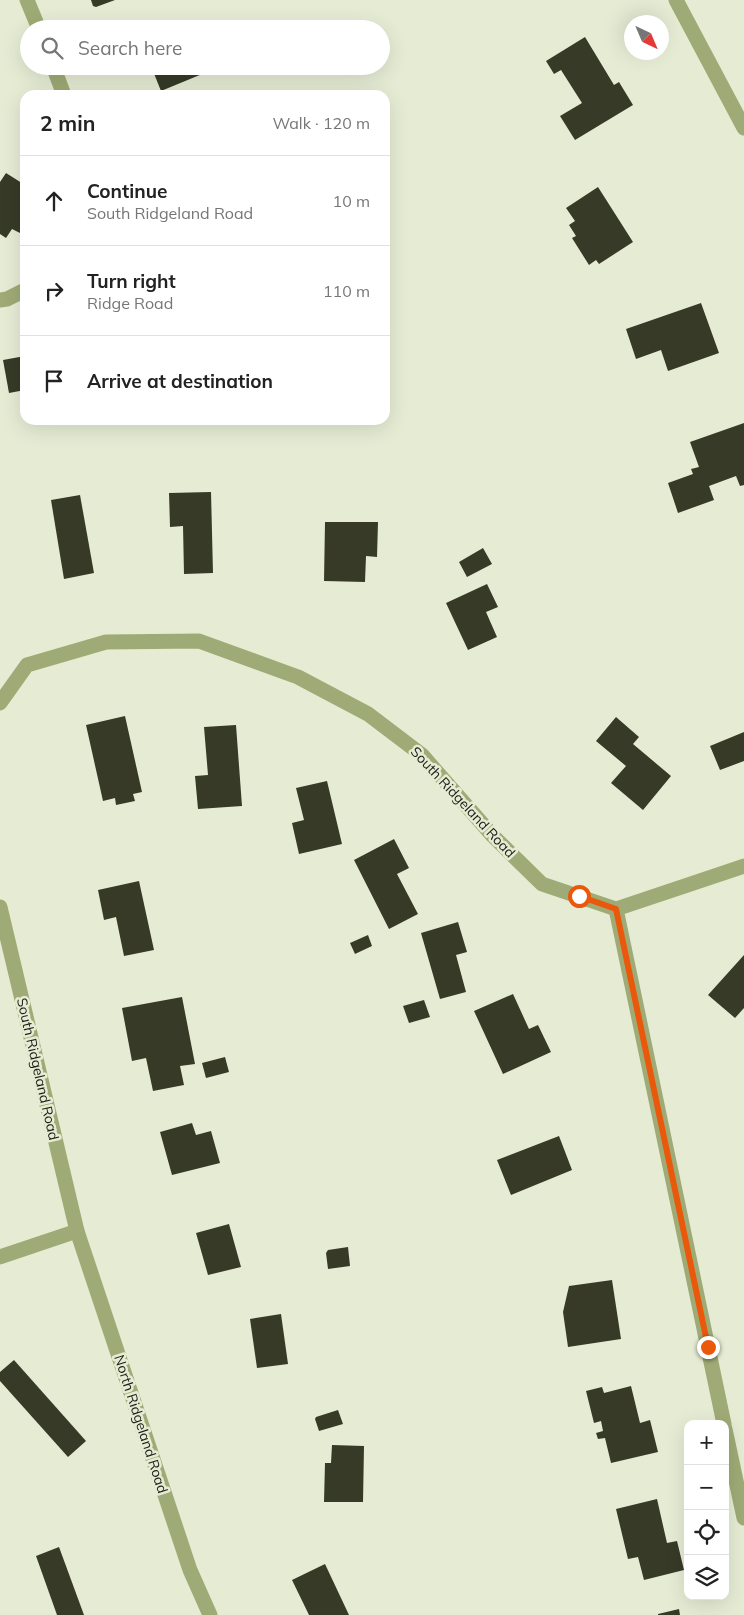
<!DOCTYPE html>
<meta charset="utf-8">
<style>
:root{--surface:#fff;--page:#f2f2f2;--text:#222;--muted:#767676;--line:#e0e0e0}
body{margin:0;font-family:Mulish,sans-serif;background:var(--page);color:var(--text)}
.controls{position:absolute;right:15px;bottom:15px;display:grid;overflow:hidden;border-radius:10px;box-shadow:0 5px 20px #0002}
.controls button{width:45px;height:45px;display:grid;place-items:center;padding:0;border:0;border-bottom:1px solid var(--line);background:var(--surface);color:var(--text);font:25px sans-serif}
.compass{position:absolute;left:624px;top:15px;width:45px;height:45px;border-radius:50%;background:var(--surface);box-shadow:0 5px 20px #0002;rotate:136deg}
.stop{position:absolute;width:15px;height:15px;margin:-11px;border:4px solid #ea580c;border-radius:50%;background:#fff}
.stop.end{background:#ea580c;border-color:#fff;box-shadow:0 1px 5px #0008}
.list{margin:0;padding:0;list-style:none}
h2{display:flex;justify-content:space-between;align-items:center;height:65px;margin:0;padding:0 20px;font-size:21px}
h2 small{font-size:16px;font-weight:400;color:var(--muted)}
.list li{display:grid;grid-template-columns:32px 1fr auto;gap:15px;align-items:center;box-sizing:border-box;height:90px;padding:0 20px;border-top:1px solid var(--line)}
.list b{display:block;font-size:19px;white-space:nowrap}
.list p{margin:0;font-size:16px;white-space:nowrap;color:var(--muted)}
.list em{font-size:16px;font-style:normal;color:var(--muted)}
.icon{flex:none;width:28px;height:28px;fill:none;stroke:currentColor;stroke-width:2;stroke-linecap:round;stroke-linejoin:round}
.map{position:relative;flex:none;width:744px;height:1615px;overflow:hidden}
.search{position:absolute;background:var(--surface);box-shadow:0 5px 20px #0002;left:20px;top:20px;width:370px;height:55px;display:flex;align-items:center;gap:12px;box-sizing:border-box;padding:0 18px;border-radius:28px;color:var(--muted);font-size:19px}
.panel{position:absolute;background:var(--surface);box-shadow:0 5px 20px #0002;left:20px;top:90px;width:370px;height:335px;border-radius:15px}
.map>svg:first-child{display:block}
.building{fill:#363a27}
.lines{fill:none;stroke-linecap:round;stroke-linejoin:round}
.minor{stroke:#9fab76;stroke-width:15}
.route{stroke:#ea580c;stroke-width:6}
.labels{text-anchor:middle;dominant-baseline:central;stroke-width:5;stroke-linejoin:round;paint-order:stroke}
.street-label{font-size:14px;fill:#1c1e16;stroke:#e6ecd4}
</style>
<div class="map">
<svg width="744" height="1615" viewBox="0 0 744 1615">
<rect width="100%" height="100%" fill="#e6ecd4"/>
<g class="building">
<path d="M 91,0 L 115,0 L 96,7 L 93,6 Z"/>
<path d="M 585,37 L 614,85 L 619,82 L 633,105 L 575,140 L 560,116 L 582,103 L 561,70 L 554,74 L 546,61 Z"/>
<path d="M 151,66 L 205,66 L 207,72 L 161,91 Z"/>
<path d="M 6,173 L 25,185 L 25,225 L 20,233 L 12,229 L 6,238 L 0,234 L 0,182 Z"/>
<path d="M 598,187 L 633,242 L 599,264 L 596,260 L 589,265 L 572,238 L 576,236 L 569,225 L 575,221 L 566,208 Z"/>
<path d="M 701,303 L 719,353 L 668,371 L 661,350 L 636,359 L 626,329 Z"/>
<path d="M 25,356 L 25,390 L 9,393 L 3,360 Z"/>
<path d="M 744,423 L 744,485 L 740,486 L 736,476 L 709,486 L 714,500 L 678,513 L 668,483 L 693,474 L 691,469 L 699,467 L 690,442 Z"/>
<path d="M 211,492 L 213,573 L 184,574 L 183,526 L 170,527 L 169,493 Z"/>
<path d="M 80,495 L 94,573 L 64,579 L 51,500 Z"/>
<path d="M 325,522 L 378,522 L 377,557 L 366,556 L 365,582 L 324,581 Z"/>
<path d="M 483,548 L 492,564 L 467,577 L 459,562 Z"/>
<path d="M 487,584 L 498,607 L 486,612 L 497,637 L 468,650 L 446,603 Z"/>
<path d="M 125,716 L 142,792 L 133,794 L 135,801 L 116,805 L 115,798 L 103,801 L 86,725 Z"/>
<path d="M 616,717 L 639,737 L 633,744 L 671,776 L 643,810 L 611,783 L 626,766 L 596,741 Z"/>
<path d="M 236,725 L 242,806 L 198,809 L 195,776 L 208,775 L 204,727 Z"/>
<path d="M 744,732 L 744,761 L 720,770 L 710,746 Z"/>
<path d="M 327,781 L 342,844 L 299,854 L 292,823 L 304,820 L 296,788 Z"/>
<path d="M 394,839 L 409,868 L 397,874 L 418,914 L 389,929 L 354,860 Z"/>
<path d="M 139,881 L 154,950 L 124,956 L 116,917 L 104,920 L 98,890 Z"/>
<path d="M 458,922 L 467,952 L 456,955 L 466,992 L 440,999 L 421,933 Z"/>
<path d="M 368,935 L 372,946 L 355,954 L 350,943 Z"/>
<path d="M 744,955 L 744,1008 L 735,1018 L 708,995 Z"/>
<path d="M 513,994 L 529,1029 L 538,1025 L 551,1052 L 503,1074 L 474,1011 Z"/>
<path d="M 182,997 L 195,1064 L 180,1066 L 184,1085 L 153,1091 L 146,1058 L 132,1061 L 122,1008 Z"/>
<path d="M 424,1000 L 430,1017 L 409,1023 L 403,1006 Z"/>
<path d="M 225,1057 L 229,1072 L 206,1078 L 202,1063 Z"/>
<path d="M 192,1123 L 196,1135 L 211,1131 L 220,1163 L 172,1175 L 160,1132 Z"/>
<path d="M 559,1136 L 572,1170 L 511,1195 L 497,1160 Z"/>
<path d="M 229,1224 L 241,1267 L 208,1275 L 196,1233 Z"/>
<path d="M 348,1247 L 350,1266 L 328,1269 L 326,1253 L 328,1250 Z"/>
<path d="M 612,1280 L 621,1339 L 568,1347 L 563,1312 L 569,1286 Z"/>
<path d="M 281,1314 L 288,1364 L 257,1368 L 250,1319 Z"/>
<path d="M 14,1360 L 86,1441 L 68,1457 L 0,1381 L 0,1372 Z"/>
<path d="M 631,1386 L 640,1423 L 650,1420 L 658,1452 L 611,1463 L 605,1438 L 598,1439 L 596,1433 L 603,1431 L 601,1421 L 594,1423 L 586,1391 L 602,1387 L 604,1393 Z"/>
<path d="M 338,1410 L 343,1424 L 319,1431 L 315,1419 L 316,1417 Z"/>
<path d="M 332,1445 L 364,1446 L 363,1502 L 324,1502 L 325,1463 L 331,1463 Z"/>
<path d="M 657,1499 L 667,1543 L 677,1541 L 684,1570 L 644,1580 L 638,1557 L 628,1559 L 616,1509 Z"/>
<path d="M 59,1547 L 84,1615 L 57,1615 L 36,1556 Z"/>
<path d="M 325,1564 L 349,1615 L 309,1615 L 292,1580 Z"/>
<path d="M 679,1609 L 680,1615 L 658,1615 L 658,1614 Z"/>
</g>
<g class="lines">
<g class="minor">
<path d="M 27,0 L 39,29"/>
<path d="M 676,0 L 744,128"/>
<path d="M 53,66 L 64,95"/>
<path d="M 0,300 L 7,299 L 25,290"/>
<path d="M 0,703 L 27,665 L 106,642 L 199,641 L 298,677 L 368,714 L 422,755 L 493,836 L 542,884 L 616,909 L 744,866"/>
<path d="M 0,907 L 77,1231 L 190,1570 L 210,1615"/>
<path d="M 616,909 L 724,1424"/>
<path d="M 0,1257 L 77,1231"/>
<path d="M 725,1429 L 744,1518"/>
</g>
</g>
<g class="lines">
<path class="route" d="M 579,896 L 616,909 L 708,1347"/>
</g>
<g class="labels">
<g class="street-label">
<text transform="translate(463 802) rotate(47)">South Ridgeland Road</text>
<text transform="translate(38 1069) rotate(77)">South Ridgeland Road</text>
<text transform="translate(141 1424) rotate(72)">North Ridgeland Road</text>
</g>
</g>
</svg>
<div class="controls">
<button>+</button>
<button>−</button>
<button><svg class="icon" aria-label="locate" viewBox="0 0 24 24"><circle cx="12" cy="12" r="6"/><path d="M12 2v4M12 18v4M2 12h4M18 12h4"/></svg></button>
<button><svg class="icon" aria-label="layers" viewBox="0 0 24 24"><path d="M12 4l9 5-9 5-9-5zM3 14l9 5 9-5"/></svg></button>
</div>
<svg class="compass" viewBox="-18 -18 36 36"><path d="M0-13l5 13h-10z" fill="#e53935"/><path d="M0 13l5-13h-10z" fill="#767676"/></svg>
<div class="stop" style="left:579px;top:896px"></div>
<div class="stop end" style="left:708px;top:1347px"></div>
<div class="search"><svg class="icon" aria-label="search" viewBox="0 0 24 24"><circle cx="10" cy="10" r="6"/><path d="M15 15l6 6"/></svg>Search here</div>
<section class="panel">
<h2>2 min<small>Walk · 120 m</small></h2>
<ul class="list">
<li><svg class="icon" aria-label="ahead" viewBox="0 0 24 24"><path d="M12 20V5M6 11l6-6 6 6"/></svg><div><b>Continue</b><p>South Ridgeland Road</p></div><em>10 m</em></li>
<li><svg class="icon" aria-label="right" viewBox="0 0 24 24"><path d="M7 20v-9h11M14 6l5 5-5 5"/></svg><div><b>Turn right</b><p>Ridge Road</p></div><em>110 m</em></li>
<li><svg class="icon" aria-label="arrive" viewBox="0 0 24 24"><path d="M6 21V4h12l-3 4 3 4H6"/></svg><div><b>Arrive at destination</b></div></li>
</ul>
</section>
</div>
